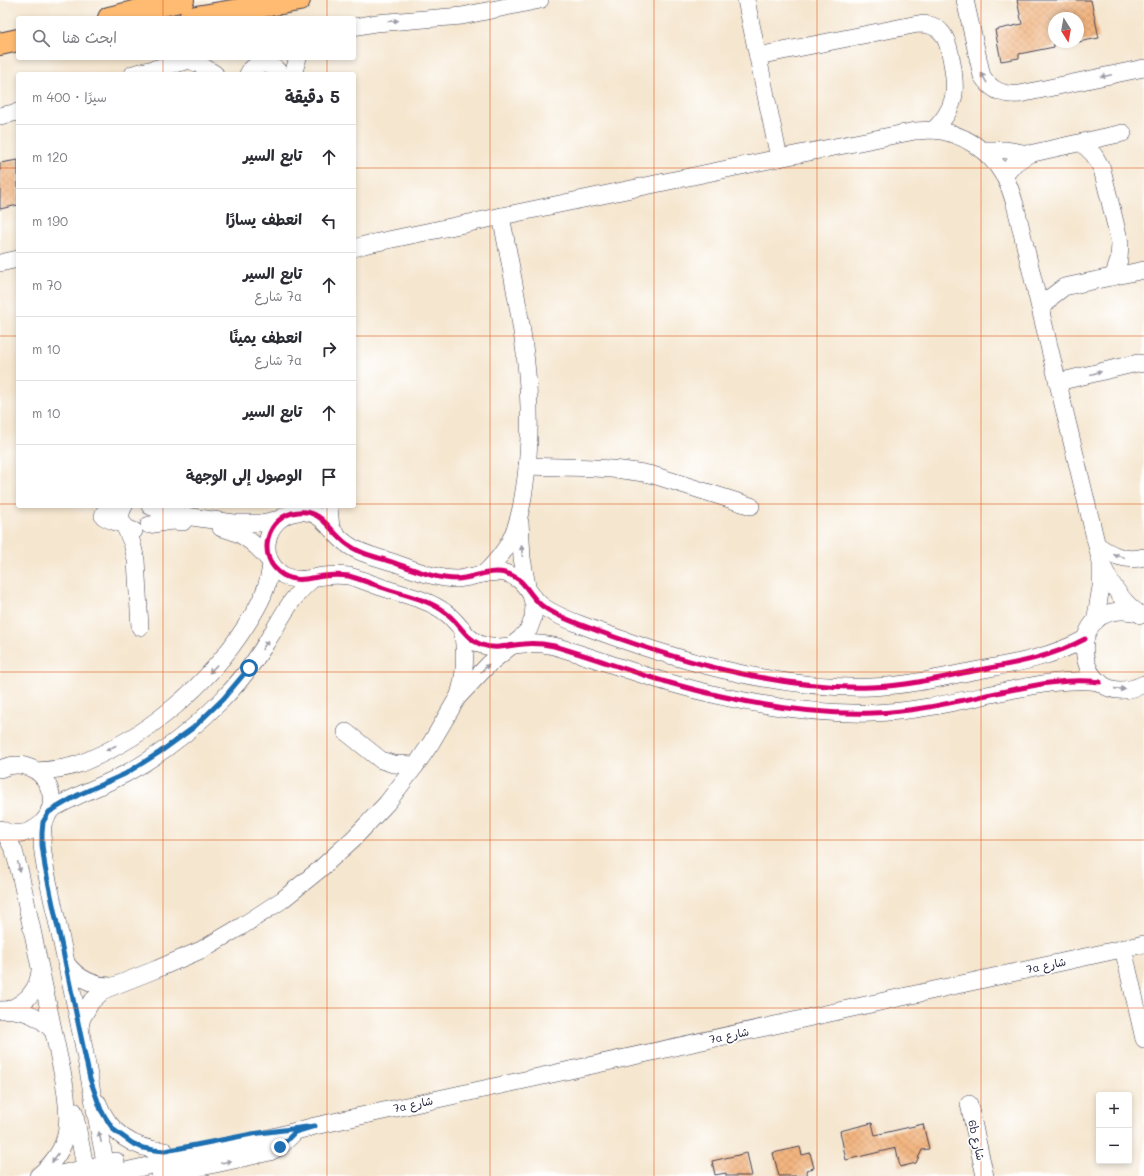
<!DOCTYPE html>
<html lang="ar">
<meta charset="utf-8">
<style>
:root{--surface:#fff;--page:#f7f7f7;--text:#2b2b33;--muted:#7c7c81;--line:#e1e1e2}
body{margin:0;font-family:Mali,"Playpen Sans Arabic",sans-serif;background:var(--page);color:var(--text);direction:rtl}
.controls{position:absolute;right:12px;bottom:12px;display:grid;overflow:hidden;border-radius:4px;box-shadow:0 2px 6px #0003}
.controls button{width:36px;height:36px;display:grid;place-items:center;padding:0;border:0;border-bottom:1px solid var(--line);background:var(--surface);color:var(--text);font:20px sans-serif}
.compass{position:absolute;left:1048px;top:12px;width:36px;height:36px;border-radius:50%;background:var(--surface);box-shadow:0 2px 6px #0003;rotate:169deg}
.stop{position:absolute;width:12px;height:12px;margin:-9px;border:3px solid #1f6fb2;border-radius:50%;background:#fff}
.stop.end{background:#1f6fb2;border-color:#fff;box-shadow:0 1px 4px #0008}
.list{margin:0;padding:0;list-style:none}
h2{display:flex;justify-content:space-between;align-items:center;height:52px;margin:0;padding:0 16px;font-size:17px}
h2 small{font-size:13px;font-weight:400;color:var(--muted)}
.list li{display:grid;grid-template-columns:26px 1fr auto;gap:12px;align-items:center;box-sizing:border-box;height:64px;padding:0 16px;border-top:1px solid var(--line)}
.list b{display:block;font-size:15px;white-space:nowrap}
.list p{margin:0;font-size:13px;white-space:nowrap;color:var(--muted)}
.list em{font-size:13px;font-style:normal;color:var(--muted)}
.icon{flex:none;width:22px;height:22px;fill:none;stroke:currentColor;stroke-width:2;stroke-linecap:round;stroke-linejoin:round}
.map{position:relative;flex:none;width:1144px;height:1176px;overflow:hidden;direction:ltr}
.search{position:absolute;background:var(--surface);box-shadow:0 2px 6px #0003;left:16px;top:16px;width:340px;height:44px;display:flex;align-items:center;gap:10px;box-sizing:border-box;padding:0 14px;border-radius:4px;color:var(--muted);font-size:15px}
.panel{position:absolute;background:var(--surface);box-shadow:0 2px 6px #0003;left:16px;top:72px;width:340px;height:436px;border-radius:4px;direction:rtl}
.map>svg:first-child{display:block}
.building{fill:url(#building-cross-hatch)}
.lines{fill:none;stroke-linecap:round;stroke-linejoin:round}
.minor-casing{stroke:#423f51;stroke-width:18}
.major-casing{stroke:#423f51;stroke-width:24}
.highway-casing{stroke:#423f51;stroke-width:24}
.minor{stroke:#fff;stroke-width:17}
.major{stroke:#ffbb71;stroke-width:22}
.highway{stroke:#ffbb71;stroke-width:22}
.cycleway-casing{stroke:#fff;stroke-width:8}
.cycleway{stroke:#d6006c;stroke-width:5}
.oneway{fill:#9c9ca7}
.route{stroke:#1f6fb2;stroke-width:5}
.grid{fill:none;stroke:#de560e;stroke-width:1;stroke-opacity:0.55}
.labels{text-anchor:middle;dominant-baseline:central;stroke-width:3.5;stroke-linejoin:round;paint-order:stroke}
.street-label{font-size:11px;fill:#22223b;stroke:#fff}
</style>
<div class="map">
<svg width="1144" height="1176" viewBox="0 0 1144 1176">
<defs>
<pattern id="building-cross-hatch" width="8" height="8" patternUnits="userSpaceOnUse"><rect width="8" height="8" fill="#f3b580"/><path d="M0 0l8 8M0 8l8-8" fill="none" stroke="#d09b70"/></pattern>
</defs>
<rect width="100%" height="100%" fill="#fff"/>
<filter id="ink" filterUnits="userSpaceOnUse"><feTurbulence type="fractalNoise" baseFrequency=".025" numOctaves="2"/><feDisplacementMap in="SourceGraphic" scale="8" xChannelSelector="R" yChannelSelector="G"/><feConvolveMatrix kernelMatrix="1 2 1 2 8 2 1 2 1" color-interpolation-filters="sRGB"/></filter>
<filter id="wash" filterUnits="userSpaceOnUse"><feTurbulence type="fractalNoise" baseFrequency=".012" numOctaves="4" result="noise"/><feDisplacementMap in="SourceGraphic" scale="16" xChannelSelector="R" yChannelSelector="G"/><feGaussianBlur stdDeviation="0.9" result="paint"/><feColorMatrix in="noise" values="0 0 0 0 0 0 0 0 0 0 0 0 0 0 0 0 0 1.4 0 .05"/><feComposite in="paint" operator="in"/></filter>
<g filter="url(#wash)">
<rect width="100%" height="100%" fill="#f5e6cf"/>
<g id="blocks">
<g class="building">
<path d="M 1017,0 L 1091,0 L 1099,38 L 1078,42 L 1078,18 L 1054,18 L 1054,47 L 1019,54 L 1019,58 L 1001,61 L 995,30 L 1022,24 Z"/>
<path d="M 18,160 L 18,205 L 0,209 L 0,163 Z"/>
<path d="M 872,1123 L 875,1135 L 923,1124 L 929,1149 L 922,1150 L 916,1163 L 900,1167 L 896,1148 L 846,1160 L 840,1131 Z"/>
<path d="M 800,1147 L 802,1155 L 810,1153 L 814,1168 L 806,1170 L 808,1176 L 779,1176 L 773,1153 Z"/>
<path d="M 747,1153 L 752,1176 L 726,1176 L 726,1173 L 715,1175 L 712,1161 Z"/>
</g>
</g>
</g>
<g filter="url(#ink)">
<use href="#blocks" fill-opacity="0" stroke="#423f51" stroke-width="1"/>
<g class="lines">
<defs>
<g id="minor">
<path d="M 746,0 L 779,158"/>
<path d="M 965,0 L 982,76 C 991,90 1003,96 1020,94 L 1144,68"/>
<path d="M 354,27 L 376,23 L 462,16 L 540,0"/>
<path d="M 758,56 L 918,24 C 927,24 936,25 942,33 C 951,44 957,86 953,99 C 950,112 942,121 934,130"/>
<path d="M 189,60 L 199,64 L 215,74"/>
<path d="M 133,74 L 199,58"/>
<path d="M 248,74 C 255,60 273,62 280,74"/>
<path d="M 293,74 L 298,58"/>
<path d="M 0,116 L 18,112"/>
<path d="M 1082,143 L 1094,155 L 1102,169 L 1120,243 L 1119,260 L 1113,277"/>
<path d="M 982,150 L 1006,150 L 1029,154"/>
<path d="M 1004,176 L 1015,163 L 1029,154 L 1123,133"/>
<path d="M 354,248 L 364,245 L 779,158 L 915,131 C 921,131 927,130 933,130 C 962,132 990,151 1004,176 C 1010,186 1013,197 1016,208 L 1101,563 L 1101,587 L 1095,622"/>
<path d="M 0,263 L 18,259"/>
<path d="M 1041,310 L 1051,297 L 1064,287 L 1144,270"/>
<path d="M 1058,382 L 1133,364 L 1138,363 L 1144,364"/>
<path d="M 527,466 C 569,468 612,466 653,475 L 751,506"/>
<path d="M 124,506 C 117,517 122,528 134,531"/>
<path d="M 124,506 L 115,511 L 104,513 L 103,516 C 107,520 118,522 124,525"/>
<path d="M 150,506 L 171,514 L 234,523 L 261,523 L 280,519"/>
<path d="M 329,506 L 331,529"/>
<path d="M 520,522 L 522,558 L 527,586"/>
<path d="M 149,525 L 172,521 L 183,522"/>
<path d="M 125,527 L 132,543 L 136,560 L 140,627"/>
<path d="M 221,528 C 241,531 257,545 269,560"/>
<path d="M 1097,545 C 1111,555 1126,562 1144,557"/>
<path d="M 1102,565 C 1111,584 1123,604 1141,615"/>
<path d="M 484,574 C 494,564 503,554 510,541 C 520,521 523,499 526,477 C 537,387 518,304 501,216"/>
<path d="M 1138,613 C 1058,594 1074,718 1144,684"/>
<path d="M 1085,639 C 1050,658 1012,664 973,671 C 940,678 905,686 871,687 C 773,690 669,658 579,624 C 566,619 551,613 541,605 C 527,593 525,578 505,573 C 490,569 473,578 457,579 C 435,579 413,569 392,562 C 377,557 360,554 347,544 C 330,532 322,509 298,512 C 266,515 255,558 283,575 C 297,583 309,578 324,576 C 332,575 341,575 349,576 C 360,579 372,584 384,588 C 404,595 428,599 446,613 C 459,622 465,639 482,645 C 496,650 509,645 524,644 C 534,643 544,644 554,646 C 593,657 631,672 670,683 C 733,701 807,715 873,713 C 916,712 959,701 1001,692 C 1035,685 1065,678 1100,682"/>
<path d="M 459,695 C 466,673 466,652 462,629"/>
<path d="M 346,732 L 381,760 L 393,764 L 416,765"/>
<path d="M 0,769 C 45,749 73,812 30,831 C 20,835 9,834 0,829"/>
<path d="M 37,771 C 51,770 65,769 79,764 C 147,737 208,686 247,624 C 260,604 269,587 271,563"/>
<path d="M 49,811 C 73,796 100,787 125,774 C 161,755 193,729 221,701 C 238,684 254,663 266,643 C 282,618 290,597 314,578"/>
<path d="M 43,822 L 42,845 L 45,867 C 57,921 69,974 80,1028 C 90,1077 97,1126 108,1175"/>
<path d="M 4,831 L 14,851 L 20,873 L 64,1081 C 70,1122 73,1147 38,1176"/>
<path d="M 1123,948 L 1144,1039"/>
<path d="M 66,963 C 78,979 93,986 112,986"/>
<path d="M 10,1009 C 27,1002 38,990 40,971"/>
<path d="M 0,1010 C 22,1008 39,1015 53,1031"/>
<path d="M 80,1027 L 82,1018 L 91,1002 L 104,990 L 157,969 L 201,950 L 242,926 L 282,900 L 319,870 L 354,838 L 387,803 L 416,765 L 431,743 L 458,697 L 489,664 L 521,638 L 529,629 L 533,618 L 534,606 L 531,595"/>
<path d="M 98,1103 C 110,1134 134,1149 165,1151"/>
<path d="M 969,1104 L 985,1176"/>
<path d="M 74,1111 L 87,1176"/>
<path d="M 52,1176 L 116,1161"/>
<path d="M 103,1176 L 254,1142 L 315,1126 L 1144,944"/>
<path d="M 160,1176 L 270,1152 L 280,1147 L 293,1134"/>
</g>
<path id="major" d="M 190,18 L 299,0"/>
<g id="highway">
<path d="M 109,18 L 183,0"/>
<path d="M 0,44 L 18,40"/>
</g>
</defs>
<use href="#minor" class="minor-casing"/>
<use href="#major" class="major-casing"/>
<use href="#highway" class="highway-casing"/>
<use href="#minor" class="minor"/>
<use href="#major" class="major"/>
<use href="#highway" class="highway"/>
<defs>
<path id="cycleway" d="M 1085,639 C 1050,658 1012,664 973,671 C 940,678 905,686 871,687 C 773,690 669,658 579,624 C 566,619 551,613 541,605 C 527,593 525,578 505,573 C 490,569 473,578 457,579 C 435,579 413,569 392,562 C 377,557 360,554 347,544 C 330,532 322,509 298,512 C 266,515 255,558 283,575 C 297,583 309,578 324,576 C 332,575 341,575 349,576 C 360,579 372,584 384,588 C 404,595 428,599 446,613 C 459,622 465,639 482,645 C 496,650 509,645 524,644 C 534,643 544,644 554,646 C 593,657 631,672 670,683 C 733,701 807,715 873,713 C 916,712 959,701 1001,692 C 1035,685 1065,678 1100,682"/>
</defs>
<use href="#cycleway" class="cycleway-casing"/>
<use href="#cycleway" class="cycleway"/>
</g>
<defs><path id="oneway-solid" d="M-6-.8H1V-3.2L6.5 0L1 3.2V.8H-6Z"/></defs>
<g class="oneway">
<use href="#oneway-solid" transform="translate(393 21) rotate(-5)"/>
<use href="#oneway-solid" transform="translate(1106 76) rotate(168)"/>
<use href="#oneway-solid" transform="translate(984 78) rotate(-121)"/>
<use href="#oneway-solid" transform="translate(1096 373) rotate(-14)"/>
<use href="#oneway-solid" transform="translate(522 551) rotate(-95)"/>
<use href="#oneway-solid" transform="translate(1119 556) rotate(-165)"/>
<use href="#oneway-solid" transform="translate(265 645) rotate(-57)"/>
<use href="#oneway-solid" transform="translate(485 668) rotate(-44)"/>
<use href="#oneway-solid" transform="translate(213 669) rotate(133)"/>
<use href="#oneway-solid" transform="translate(1120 689) rotate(4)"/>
<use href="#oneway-solid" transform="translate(111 748) rotate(152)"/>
<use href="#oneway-solid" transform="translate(19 867) rotate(76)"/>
<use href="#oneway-solid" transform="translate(100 1137) rotate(-102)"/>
<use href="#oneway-solid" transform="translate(55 1158) rotate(125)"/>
<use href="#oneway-solid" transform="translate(226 1162) rotate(-12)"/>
</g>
</g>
<g class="lines" filter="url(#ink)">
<path class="route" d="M 249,668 L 223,699 L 193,728 L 160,752 L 125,774 L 78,795 L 49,812 L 43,822 L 42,833 L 42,845 L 45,867 L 90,1079 L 101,1110 L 107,1120 L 114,1130 L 132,1143 L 143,1148 L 154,1150 L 165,1151 L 252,1134 L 315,1126 L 295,1132 L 280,1147"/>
</g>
<path class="grid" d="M 163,0 L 163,18M 327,0 L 327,18M 490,0 L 490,1176M 654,0 L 654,1176M 817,0 L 817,1176M 981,0 L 981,1176M 163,58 L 163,74M 327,58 L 327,74M 0,168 L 18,168M 354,168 L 1144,168M 0,336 L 18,336M 354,336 L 1144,336M 0,504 L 18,504M 354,504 L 1144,504M 163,506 L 163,1176M 327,506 L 327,1176M 0,672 L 1144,672M 0,840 L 1144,840M 0,1008 L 1144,1008"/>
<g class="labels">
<g class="street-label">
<text transform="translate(1046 965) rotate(-12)">7a شارع</text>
<text transform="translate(729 1035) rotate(-12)">7a شارع</text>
<text transform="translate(413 1104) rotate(-12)">7a شارع</text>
<text transform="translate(977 1140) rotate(77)">6b شارع</text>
</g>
</g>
</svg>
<div class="controls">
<button>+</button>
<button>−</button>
</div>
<svg class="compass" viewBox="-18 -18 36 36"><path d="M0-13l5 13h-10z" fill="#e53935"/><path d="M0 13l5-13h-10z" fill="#7c7c81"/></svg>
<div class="stop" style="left:249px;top:668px"></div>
<div class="stop end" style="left:280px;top:1147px"></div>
<div class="search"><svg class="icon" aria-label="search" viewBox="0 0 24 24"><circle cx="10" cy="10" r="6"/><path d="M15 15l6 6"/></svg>ابحث هنا</div>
<section class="panel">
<h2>5 دقيقة<small>سيرًا · 400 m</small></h2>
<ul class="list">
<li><svg class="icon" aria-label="ahead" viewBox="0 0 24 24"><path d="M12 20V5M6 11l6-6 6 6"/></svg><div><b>تابع السير</b></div><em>120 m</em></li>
<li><svg class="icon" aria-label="left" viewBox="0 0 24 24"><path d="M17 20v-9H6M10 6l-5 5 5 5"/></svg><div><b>انعطف يسارًا</b></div><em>190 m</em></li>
<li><svg class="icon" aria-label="ahead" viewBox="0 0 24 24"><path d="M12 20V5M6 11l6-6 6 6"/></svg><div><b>تابع السير</b><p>7a شارع</p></div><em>70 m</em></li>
<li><svg class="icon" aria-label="right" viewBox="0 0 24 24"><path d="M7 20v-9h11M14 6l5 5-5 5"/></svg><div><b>انعطف يمينًا</b><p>7a شارع</p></div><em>10 m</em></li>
<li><svg class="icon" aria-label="ahead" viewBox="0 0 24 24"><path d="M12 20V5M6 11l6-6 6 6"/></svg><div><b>تابع السير</b></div><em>10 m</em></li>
<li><svg class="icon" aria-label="arrive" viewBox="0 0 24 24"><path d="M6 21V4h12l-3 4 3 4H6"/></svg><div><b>الوصول إلى الوجهة</b></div></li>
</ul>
</section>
</div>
